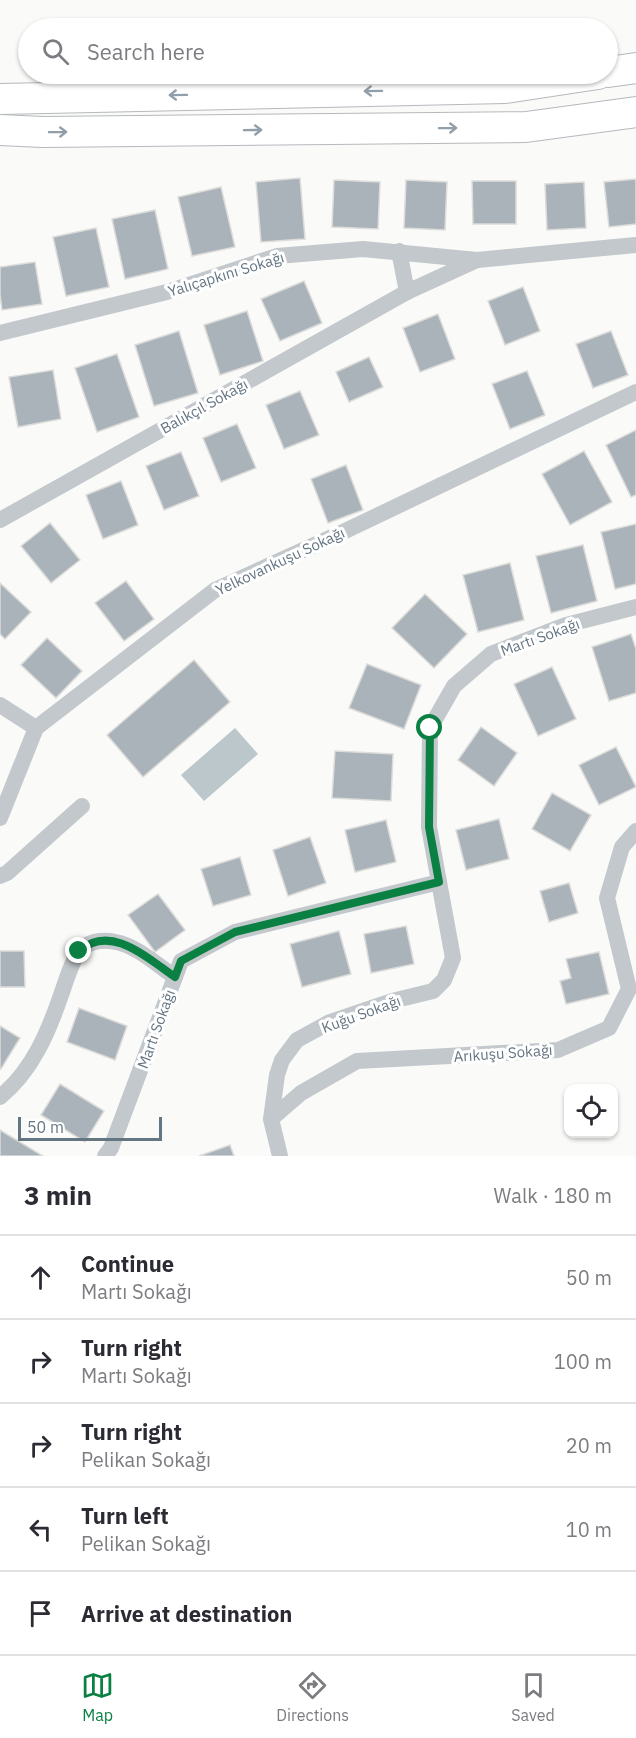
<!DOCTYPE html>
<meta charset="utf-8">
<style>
:root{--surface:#fff;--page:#f7f7f7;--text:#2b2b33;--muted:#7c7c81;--line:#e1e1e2;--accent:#0b8043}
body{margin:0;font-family:"IBM Plex Sans",sans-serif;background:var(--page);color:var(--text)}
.controls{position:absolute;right:18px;bottom:18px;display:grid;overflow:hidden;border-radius:12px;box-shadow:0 2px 4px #0004}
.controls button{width:54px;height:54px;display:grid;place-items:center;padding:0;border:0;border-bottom:2px solid var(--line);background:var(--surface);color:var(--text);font:30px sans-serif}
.scale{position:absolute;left:18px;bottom:15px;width:144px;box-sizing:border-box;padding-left:6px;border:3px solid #657683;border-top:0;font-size:16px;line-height:21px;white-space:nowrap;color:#657683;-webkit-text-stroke:4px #fff;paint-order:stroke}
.stop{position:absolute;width:18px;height:18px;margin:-14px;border:4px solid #0b8043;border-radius:50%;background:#fff}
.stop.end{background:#0b8043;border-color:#fff;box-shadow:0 2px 6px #0008}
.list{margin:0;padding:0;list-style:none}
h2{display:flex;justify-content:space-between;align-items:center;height:78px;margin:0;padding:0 24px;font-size:26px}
h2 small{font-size:20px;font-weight:400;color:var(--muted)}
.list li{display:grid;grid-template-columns:39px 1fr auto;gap:18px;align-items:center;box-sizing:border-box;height:84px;padding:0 24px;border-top:2px solid var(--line)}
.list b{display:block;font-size:22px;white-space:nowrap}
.list p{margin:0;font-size:20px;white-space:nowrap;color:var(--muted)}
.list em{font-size:20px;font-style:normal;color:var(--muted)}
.icon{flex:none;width:33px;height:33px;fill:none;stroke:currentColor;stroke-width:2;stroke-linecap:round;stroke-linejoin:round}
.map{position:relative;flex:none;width:636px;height:1156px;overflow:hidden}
.search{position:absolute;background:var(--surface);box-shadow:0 2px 4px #0004;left:18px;right:18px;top:18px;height:66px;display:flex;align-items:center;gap:15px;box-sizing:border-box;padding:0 21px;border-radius:33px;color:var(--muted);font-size:22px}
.sheet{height:498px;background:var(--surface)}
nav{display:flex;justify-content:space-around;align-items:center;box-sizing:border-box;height:84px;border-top:2px solid var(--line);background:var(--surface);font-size:16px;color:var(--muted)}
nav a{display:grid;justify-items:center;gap:3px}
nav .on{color:var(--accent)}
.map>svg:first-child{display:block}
.water{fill:#bbc7cb}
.building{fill:#aab3b9;stroke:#dcdcda;stroke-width:1.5}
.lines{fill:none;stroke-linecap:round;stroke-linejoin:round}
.highway-casing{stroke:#b4b9bd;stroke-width:32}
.street{stroke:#c3c8cc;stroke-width:16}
.highway{stroke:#fff;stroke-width:30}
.oneway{stroke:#939fa8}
.route{stroke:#0b8043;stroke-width:8}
.labels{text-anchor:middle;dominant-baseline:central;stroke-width:6;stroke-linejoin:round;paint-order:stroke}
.street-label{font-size:15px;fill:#657683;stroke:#fff}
</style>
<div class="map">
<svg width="636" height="1156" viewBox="0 0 636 1156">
<rect width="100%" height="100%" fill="#fafaf8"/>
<path class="water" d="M 235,728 L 258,754 L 204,801 L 181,775 Z"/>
<g class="building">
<path d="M 58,22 L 89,27 L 89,28 L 57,28 Z"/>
<path d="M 300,178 L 305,239 L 261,242 L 256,182 Z"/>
<path d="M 636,179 L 636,224 L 609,227 L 604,182 Z"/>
<path d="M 334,180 L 380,182 L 378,229 L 332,227 Z"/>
<path d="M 406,180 L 447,182 L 445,230 L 404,228 Z"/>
<path d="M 472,181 L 516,181 L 516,224 L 473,224 Z"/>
<path d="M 584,182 L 586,228 L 547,230 L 545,184 Z"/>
<path d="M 221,187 L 235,247 L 192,256 L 178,197 Z"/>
<path d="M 155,210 L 168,269 L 125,279 L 112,219 Z"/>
<path d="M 96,228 L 109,287 L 66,296 L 53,237 Z"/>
<path d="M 35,262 L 42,304 L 2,310 L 0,294 L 0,267 Z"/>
<path d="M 304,281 L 322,323 L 280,341 L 261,299 Z"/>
<path d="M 523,287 L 540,331 L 505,345 L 488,301 Z"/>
<path d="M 247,311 L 263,361 L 220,375 L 204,325 Z"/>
<path d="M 438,314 L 455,359 L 420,372 L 403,328 Z"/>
<path d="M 179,331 L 198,393 L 154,406 L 135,345 Z"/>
<path d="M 611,331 L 628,375 L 593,388 L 576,344 Z"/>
<path d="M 117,354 L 139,417 L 97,432 L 75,368 Z"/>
<path d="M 369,357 L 383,387 L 349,402 L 336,372 Z"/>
<path d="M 53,370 L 61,419 L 18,427 L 9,377 Z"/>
<path d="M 527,371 L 545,415 L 510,429 L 492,384 Z"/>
<path d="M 300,391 L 319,435 L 284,449 L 266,405 Z"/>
<path d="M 237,424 L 256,468 L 221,482 L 203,438 Z"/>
<path d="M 636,430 L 636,495 L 631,497 L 606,445 Z"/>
<path d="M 584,451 L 612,502 L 570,525 L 542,474 Z"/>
<path d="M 181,452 L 199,496 L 164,510 L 146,466 Z"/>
<path d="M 346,465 L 363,510 L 328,523 L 311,479 Z"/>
<path d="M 121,481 L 138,525 L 103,539 L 86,495 Z"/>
<path d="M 50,523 L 80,560 L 51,583 L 21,546 Z"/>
<path d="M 636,524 L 636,584 L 615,589 L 601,532 Z"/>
<path d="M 583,545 L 597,601 L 551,613 L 536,556 Z"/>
<path d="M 510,563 L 524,620 L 478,632 L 463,575 Z"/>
<path d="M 126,581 L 154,619 L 124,641 L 95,603 Z"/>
<path d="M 0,583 L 31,612 L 5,639 L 0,634 Z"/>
<path d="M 425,594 L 467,634 L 434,668 L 392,628 Z"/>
<path d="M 631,634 L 636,649 L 636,693 L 609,701 L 592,647 Z"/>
<path d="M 47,638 L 82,671 L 56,698 L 21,665 Z"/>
<path d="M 194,660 L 230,702 L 143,777 L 107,735 Z"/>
<path d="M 367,664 L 421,685 L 404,729 L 349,708 Z"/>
<path d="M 552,667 L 576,719 L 538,736 L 514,684 Z"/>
<path d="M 481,727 L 517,753 L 494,786 L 458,760 Z"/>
<path d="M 616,747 L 636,787 L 599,805 L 579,765 Z"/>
<path d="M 335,751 L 393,754 L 391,801 L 332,798 Z"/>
<path d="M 552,793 L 591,815 L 570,851 L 532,829 Z"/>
<path d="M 499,819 L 509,859 L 466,870 L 456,830 Z"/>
<path d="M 386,820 L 396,862 L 355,872 L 345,830 Z"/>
<path d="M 310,837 L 326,883 L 288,896 L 273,850 Z"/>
<path d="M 240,857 L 251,895 L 213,906 L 201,869 Z"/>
<path d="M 569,883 L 578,913 L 549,922 L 540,891 Z"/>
<path d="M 158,894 L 185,930 L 155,952 L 128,915 Z"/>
<path d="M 406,926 L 414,964 L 371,973 L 364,934 Z"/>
<path d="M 339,931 L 351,974 L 302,987 L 290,944 Z"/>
<path d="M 0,951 L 24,951 L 25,987 L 0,987 Z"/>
<path d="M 599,952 L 609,994 L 566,1004 L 560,981 L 571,978 L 566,959 Z"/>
<path d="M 79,1008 L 127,1026 L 115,1060 L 67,1042 Z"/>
<path d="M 0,1026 L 20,1038 L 1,1069 L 0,1069 Z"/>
<path d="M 60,1084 L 104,1111 L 85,1142 L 41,1115 Z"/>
<path d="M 0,1130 L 43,1156 L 0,1156 Z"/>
<path d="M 230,1145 L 234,1156 L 199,1156 Z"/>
</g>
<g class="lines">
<defs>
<g id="highway">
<path d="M 608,72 L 636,68"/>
<path d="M 0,99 L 505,88 L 598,74"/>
<path d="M 0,130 L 42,132 L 526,127 L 636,112"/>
</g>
</defs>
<use href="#highway" class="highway-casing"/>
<g class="street">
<path d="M 399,251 L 407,292"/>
<path d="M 0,333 L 167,292 L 277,256 L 363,249 L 477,260 L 636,245"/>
<path d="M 0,520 L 407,292 L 477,260"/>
<path d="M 0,705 L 36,728"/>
<path d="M 0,818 L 36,728 L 215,590 L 343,532 L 636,392"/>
<path d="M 0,876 L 7,873 L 82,806"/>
<path d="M 0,1097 C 32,1071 48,1033 61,995 C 66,982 70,965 78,953 C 86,941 102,939 116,942 C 137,946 157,965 175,977"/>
<path d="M 271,1119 L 301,1093 L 357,1061 L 558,1050 L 609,1028 L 629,989 L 607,898 L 622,847 L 636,831"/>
<path d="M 105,1156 L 111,1148 L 181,961 L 235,932 L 439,882 L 429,827 L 430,728 L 454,686 L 491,654 L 566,625 L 636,607"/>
<path d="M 280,1156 L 271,1119 L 277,1075 L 282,1060 L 297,1040 L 330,1022 L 392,1001 L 433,991 L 444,980 L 453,958 L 439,882"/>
</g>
<use href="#highway" class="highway"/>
</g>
<defs><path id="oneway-shaft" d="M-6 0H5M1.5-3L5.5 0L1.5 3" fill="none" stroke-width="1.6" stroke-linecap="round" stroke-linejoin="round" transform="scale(1.5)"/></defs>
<g class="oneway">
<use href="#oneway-shaft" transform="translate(373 91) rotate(179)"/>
<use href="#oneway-shaft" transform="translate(178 95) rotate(179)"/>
<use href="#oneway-shaft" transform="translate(448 128) rotate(-1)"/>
<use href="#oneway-shaft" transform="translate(253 130) rotate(-1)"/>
<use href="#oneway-shaft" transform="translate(58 132) rotate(-1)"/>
</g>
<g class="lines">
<path class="route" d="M 79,951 C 111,923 147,958 175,977 L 181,961 L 235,932 L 439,882 L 429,827 L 430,728"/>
</g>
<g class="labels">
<g class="street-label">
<text transform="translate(226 274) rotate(-17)">Yalıçapkını Sokağı</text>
<text transform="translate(204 406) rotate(-29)">Balıkçıl Sokağı</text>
<text transform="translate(280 561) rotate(-25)">Yelkovankuşu Sokağı</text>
<text transform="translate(540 637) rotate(-20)">Martı Sokağı</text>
<text transform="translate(361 1014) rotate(-20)">Kuğu Sokağı</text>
<text transform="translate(156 1029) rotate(-70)">Martı Sokağı</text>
<text transform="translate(503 1053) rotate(-4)">Arıkuşu Sokağı</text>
</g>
</g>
</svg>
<div class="controls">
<button><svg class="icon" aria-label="locate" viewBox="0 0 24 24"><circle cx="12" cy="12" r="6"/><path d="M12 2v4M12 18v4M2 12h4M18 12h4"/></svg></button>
</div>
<div class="scale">50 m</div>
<div class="stop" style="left:430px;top:728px"></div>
<div class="stop end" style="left:79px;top:951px"></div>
<div class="search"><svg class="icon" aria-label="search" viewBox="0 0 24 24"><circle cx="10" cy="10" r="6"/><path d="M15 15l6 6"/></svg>Search here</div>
</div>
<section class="sheet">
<h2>3 min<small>Walk · 180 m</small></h2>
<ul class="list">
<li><svg class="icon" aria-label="ahead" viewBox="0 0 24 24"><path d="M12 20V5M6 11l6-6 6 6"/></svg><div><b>Continue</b><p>Martı Sokağı</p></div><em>50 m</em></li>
<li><svg class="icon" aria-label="right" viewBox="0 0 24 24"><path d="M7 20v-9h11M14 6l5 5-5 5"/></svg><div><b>Turn right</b><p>Martı Sokağı</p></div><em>100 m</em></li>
<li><svg class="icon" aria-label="right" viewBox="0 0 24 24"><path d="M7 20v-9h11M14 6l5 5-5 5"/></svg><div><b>Turn right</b><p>Pelikan Sokağı</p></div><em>20 m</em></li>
<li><svg class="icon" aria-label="left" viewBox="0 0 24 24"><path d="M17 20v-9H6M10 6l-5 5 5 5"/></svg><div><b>Turn left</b><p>Pelikan Sokağı</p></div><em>10 m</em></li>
<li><svg class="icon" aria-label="arrive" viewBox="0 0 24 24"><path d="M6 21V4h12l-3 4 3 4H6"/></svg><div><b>Arrive at destination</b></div></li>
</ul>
</section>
<nav>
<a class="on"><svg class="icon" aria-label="map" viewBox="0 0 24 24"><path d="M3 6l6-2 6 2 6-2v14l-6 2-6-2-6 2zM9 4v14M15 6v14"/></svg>Map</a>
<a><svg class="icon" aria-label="directions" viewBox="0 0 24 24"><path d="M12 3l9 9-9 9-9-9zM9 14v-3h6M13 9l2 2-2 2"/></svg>Directions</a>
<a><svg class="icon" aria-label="saved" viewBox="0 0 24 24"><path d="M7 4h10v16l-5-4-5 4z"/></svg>Saved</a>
</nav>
